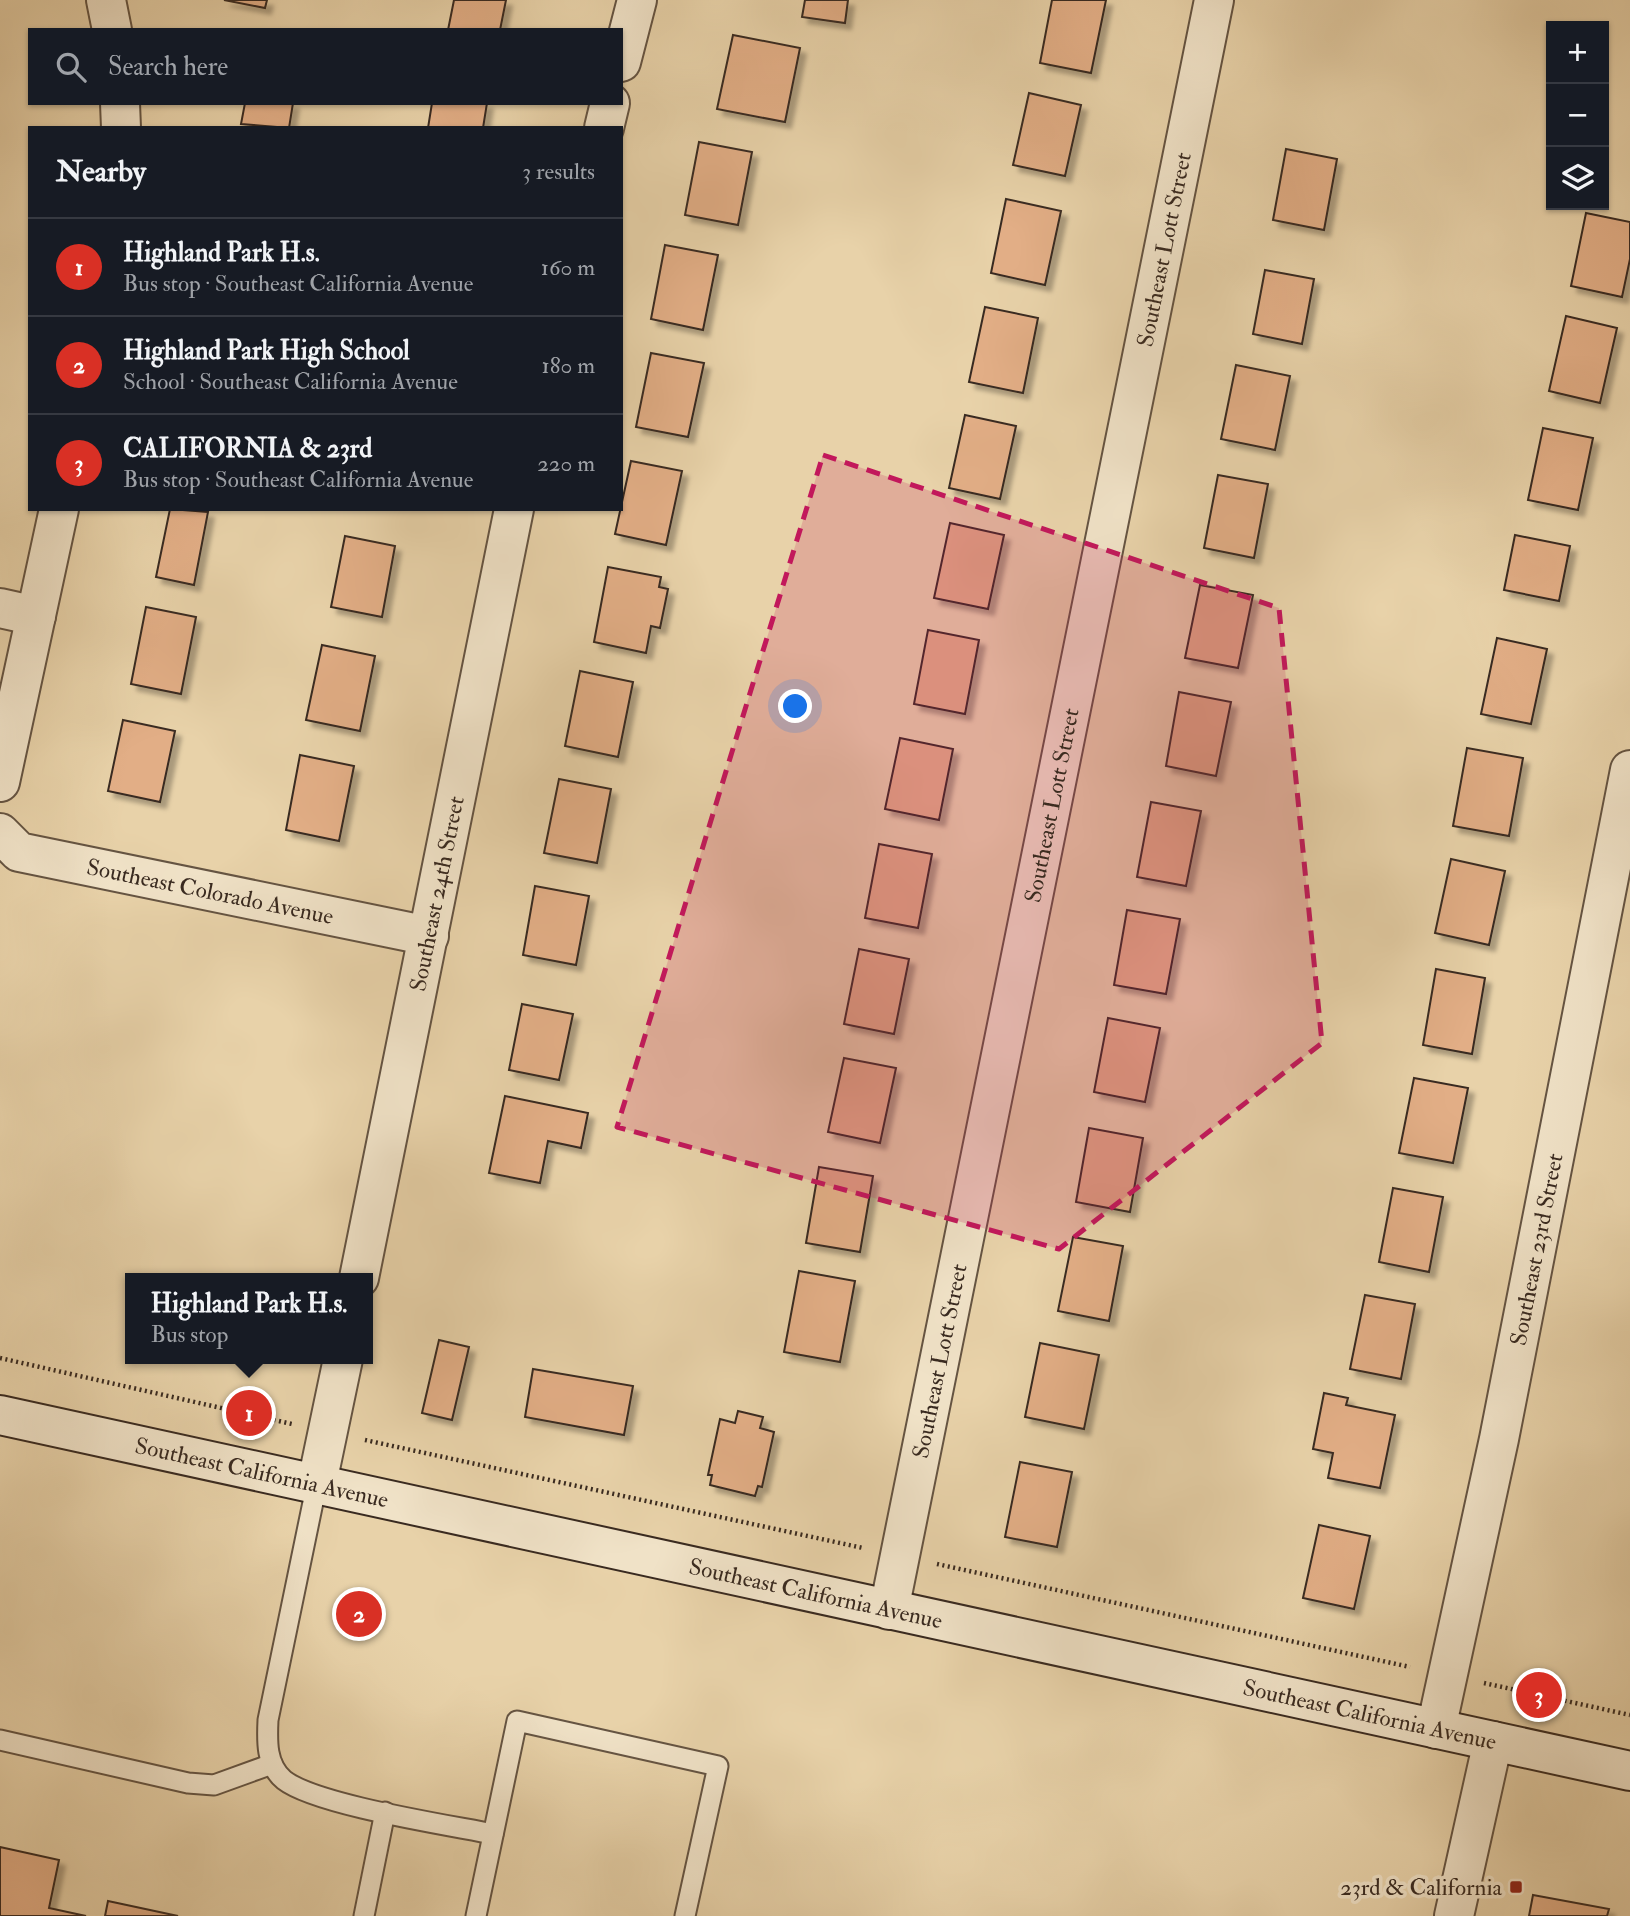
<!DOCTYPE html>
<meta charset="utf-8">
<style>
:root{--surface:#171b24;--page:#20242c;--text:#f1f3f6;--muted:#9ea1a6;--line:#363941;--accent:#d93025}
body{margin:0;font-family:"IM FELL Double Pica",serif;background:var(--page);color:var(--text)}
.controls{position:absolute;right:21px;top:21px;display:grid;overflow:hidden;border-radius:0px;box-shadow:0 2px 5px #0004}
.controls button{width:63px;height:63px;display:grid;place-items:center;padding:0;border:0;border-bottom:2px solid var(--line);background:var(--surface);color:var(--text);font:35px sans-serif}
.you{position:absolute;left:796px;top:707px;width:24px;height:24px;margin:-18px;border:5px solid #fff;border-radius:50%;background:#1a73e8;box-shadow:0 0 0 10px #1a73e833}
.badge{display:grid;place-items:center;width:46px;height:46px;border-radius:50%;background:var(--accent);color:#fff;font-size:23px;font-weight:700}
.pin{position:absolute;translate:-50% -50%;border:4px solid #fff;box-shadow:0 2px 7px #0006}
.popup{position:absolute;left:125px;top:1273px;width:248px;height:91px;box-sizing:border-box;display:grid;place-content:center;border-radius:0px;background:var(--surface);filter:drop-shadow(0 2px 5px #0005);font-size:23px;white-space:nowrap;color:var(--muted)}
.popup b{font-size:26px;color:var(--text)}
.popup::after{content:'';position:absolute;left:50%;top:100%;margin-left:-14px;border:14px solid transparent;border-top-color:var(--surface)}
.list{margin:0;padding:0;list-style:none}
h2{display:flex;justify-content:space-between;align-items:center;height:91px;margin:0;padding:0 28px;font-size:30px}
h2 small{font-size:23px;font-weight:400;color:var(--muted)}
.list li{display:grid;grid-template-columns:46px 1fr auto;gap:21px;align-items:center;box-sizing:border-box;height:98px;padding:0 28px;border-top:2px solid var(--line)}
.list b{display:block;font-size:26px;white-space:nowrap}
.list p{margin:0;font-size:23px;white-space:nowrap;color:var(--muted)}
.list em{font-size:23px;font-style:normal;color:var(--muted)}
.icon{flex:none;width:38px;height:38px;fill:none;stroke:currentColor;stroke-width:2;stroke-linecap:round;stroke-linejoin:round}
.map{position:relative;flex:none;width:1630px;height:1916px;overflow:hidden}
.search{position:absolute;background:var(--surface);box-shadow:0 2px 5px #0004;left:28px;top:28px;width:595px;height:77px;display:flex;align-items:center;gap:18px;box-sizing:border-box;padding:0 24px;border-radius:0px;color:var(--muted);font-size:26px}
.panel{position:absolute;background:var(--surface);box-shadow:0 2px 5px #0004;left:28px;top:126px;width:595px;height:385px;border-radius:0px}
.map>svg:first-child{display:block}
.building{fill:#e2ae86;stroke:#392a20;stroke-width:2;filter:url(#shadow)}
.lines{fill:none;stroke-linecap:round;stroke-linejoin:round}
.service-casing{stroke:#655442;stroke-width:23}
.minor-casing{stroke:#655442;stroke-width:42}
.secondary-casing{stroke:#392a20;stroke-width:42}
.path{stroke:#392a20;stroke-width:4.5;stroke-dasharray:2 3.5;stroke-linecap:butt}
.service{stroke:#f0e2c7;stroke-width:19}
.minor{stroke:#f0e2c7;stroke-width:38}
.secondary{stroke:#f0e2c7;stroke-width:38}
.marked{fill:#c2185b;fill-opacity:0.2;stroke:#c2185b;stroke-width:5;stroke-dasharray:14 9;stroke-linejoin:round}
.poi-dot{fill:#8f2418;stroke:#f0e2c7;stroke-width:2.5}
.labels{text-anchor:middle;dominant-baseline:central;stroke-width:7;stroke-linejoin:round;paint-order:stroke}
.street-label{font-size:23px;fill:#392a20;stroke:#f0e2c7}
.poi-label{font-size:23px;fill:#392a20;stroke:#f0e2c7;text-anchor:end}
</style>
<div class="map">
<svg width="1630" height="1916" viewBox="0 0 1630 1916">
<defs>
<filter id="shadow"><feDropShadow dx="6" dy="6" stdDeviation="2" flood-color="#0004"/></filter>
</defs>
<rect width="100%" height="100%" fill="#e8d2a9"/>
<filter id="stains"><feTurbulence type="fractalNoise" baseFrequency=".00286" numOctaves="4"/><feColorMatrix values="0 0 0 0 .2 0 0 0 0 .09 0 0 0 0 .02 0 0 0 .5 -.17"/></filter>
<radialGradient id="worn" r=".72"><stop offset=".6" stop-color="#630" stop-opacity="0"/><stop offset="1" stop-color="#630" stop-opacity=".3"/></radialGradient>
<g class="building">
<path d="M 224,0 L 267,0 L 265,8 Z"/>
<path d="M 454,0 L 506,0 L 500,30 L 448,30 Z"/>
<path d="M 805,0 L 848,0 L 845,23 L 802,17 Z"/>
<path d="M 1052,0 L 1106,0 L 1091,73 L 1040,63 Z"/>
<path d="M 733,35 L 800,48 L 785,122 L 717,109 Z"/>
<path d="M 1029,93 L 1081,105 L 1065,176 L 1013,165 Z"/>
<path d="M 245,103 L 293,103 L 289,128 L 241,124 Z"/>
<path d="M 432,103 L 487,103 L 483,128 L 428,128 Z"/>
<path d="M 699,142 L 752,152 L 738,225 L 685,215 Z"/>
<path d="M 1286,149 L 1337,159 L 1324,230 L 1273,220 Z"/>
<path d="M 1006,199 L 1061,211 L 1045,285 L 991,273 Z"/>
<path d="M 1586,213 L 1630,222 L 1630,259 L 1622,297 L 1571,286 Z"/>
<path d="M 665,245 L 718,255 L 703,330 L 651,319 Z"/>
<path d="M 1265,270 L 1314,279 L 1302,344 L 1253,334 Z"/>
<path d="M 985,307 L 1038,318 L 1023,393 L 969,382 Z"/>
<path d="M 1566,316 L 1617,328 L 1600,403 L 1549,391 Z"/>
<path d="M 651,353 L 704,363 L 688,437 L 636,427 Z"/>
<path d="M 1236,365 L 1290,376 L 1275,450 L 1221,439 Z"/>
<path d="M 965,415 L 1016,426 L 1000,499 L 949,488 Z"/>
<path d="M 1543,428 L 1593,438 L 1578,510 L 1528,500 Z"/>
<path d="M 631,461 L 682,471 L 666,545 L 615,534 Z"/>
<path d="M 1218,475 L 1268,484 L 1254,558 L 1204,548 Z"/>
<path d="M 170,509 L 208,512 L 194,585 L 156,577 Z"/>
<path d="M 950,523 L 1004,535 L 988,609 L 934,598 Z"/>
<path d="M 1515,535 L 1570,546 L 1559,601 L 1504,590 Z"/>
<path d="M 345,536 L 395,546 L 382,617 L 331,607 Z"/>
<path d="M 608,567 L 661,577 L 659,587 L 668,589 L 660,628 L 651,626 L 646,653 L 594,642 Z"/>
<path d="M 1200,585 L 1253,595 L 1238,668 L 1185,658 Z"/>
<path d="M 146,607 L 196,617 L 181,694 L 131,684 Z"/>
<path d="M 928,630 L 979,640 L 965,714 L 914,704 Z"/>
<path d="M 1497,638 L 1547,649 L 1531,724 L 1481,714 Z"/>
<path d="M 322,645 L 375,656 L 360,731 L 306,720 Z"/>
<path d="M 580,671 L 633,682 L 618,757 L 565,746 Z"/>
<path d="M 1179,692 L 1231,702 L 1216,776 L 1166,766 Z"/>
<path d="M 123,720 L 175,731 L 160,802 L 108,791 Z"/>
<path d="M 900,738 L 953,749 L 939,820 L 885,809 Z"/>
<path d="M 1467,748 L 1523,758 L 1509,836 L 1453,826 Z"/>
<path d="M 300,755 L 354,766 L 339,841 L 286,830 Z"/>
<path d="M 559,779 L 611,789 L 597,863 L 544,853 Z"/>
<path d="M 1151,802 L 1201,811 L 1186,886 L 1137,877 Z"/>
<path d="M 879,844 L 932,854 L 918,928 L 865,918 Z"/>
<path d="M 1451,859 L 1505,871 L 1489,945 L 1435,933 Z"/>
<path d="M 535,886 L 589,896 L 576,965 L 523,955 Z"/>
<path d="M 1127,910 L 1180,919 L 1166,994 L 1114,985 Z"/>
<path d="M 859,949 L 909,959 L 894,1034 L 844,1024 Z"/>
<path d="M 1436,969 L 1485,978 L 1472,1054 L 1423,1045 Z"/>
<path d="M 522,1004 L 573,1014 L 559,1080 L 509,1070 Z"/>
<path d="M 1108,1018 L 1160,1028 L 1145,1102 L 1094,1092 Z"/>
<path d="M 844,1058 L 896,1068 L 880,1143 L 828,1132 Z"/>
<path d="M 1414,1078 L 1468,1088 L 1453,1163 L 1399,1153 Z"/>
<path d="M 505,1096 L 588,1113 L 581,1148 L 548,1141 L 540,1183 L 489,1173 Z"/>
<path d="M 1089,1128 L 1143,1138 L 1130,1212 L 1076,1202 Z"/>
<path d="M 819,1167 L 873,1176 L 860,1252 L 806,1243 Z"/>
<path d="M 1393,1188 L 1443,1197 L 1429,1272 L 1379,1262 Z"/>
<path d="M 1073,1237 L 1123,1246 L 1109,1321 L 1058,1311 Z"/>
<path d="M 799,1271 L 855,1281 L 840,1362 L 784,1352 Z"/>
<path d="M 1365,1295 L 1415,1304 L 1401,1379 L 1350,1369 Z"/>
<path d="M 439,1340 L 469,1347 L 452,1420 L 422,1413 Z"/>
<path d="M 1040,1343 L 1099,1355 L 1084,1429 L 1025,1417 Z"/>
<path d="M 533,1369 L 633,1386 L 624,1435 L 525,1417 Z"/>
<path d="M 1324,1393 L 1348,1398 L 1346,1405 L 1395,1415 L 1380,1488 L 1328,1478 L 1333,1453 L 1313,1449 Z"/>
<path d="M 738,1411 L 763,1417 L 760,1428 L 774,1432 L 762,1487 L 758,1486 L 755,1496 L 710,1485 L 712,1475 L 708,1475 L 720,1419 L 735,1423 Z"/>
<path d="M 1020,1462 L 1072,1472 L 1057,1547 L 1005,1537 Z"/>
<path d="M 1319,1525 L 1370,1536 L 1354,1609 L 1303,1598 Z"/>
<path d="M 0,1847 L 59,1860 L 49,1908 L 86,1916 L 0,1916 Z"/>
<path d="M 1533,1895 L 1609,1909 L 1607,1916 L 1529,1916 Z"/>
<path d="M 108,1901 L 178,1916 L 105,1916 Z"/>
</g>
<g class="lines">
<defs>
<g id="service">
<path d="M 317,1483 L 268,1720 C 267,1741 266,1765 284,1780 C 316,1805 448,1825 493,1834"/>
<path d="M 0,1740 L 188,1783 L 214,1785 L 272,1764"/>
<path d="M 364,1916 L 385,1812"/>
<path d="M 476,1916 L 517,1721 L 718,1766 L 685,1916"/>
</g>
<g id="minor">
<path d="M 106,0 L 112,30"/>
<path d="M 621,62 L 637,0"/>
<path d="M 120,103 L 121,128"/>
<path d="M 604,128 L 610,103"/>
<path d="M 0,608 L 36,616"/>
<path d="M 0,782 L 59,509"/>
<path id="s1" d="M 0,833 L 19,852 L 429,936"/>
<path id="s2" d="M 359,1278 L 514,509"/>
<path d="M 317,1483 L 343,1359"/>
<path id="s3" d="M 889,1610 L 1214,0"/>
<path id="s4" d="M 1436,1729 L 1499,1439 L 1630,770"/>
<path d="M 1454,1916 L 1493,1741"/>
</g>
<g id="secondary">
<path id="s5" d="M 0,1415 L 1630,1771"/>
</g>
</defs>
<use href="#service" class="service-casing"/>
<use href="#minor" class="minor-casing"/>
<use href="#secondary" class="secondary-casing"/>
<g class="path">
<path d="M 0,1358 L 292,1424"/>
<path d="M 365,1440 L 863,1548"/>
<path d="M 937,1564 L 1410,1667"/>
<path d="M 1484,1683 L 1630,1715"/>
</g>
<use href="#service" class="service"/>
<use href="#minor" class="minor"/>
<use href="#secondary" class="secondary"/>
</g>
<path class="marked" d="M 823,455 L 1279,608 L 1322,1043 L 1059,1249 L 617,1127 Z"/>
<rect class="poi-dot" x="1509" y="1880" width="14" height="14" rx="3.5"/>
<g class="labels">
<g class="street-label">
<text stroke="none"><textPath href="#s3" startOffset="1388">Southeast Lott Street</textPath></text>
<text stroke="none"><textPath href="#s3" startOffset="821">Southeast Lott Street</textPath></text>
<text stroke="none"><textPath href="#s1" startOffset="222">Southeast Colorado Avenue</textPath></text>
<text stroke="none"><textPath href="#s2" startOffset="392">Southeast 24th Street</textPath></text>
<text stroke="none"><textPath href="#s4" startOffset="490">Southeast 23rd Street</textPath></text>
<text stroke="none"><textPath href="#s3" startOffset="254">Southeast Lott Street</textPath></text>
<text stroke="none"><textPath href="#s5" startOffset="268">Southeast California Avenue</textPath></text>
<text stroke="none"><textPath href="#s5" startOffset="835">Southeast California Avenue</textPath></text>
<text stroke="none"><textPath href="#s5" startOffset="1402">Southeast California Avenue</textPath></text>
</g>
<g class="poi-label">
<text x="1502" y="1887">23rd &amp; California</text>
</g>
</g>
<rect width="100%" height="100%" filter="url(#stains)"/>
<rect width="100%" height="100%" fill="url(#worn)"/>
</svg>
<div class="controls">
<button>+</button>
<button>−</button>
<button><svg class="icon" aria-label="layers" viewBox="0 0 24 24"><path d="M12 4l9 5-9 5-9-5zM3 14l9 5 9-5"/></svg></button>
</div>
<div class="you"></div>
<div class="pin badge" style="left:249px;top:1413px">1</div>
<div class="popup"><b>Highland Park H.s.</b>Bus stop</div>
<div class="pin badge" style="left:359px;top:1614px">2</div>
<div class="pin badge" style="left:1539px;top:1695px">3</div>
<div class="search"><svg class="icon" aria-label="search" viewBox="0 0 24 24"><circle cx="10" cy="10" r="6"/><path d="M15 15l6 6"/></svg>Search here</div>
<section class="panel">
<h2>Nearby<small>3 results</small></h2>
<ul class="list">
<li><span class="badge">1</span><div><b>Highland Park H.s.</b><p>Bus stop · Southeast California Avenue</p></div><em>160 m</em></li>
<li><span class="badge">2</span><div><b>Highland Park High School</b><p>School · Southeast California Avenue</p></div><em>180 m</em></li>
<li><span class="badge">3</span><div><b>CALIFORNIA &amp; 23rd</b><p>Bus stop · Southeast California Avenue</p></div><em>220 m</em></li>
</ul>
</section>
</div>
